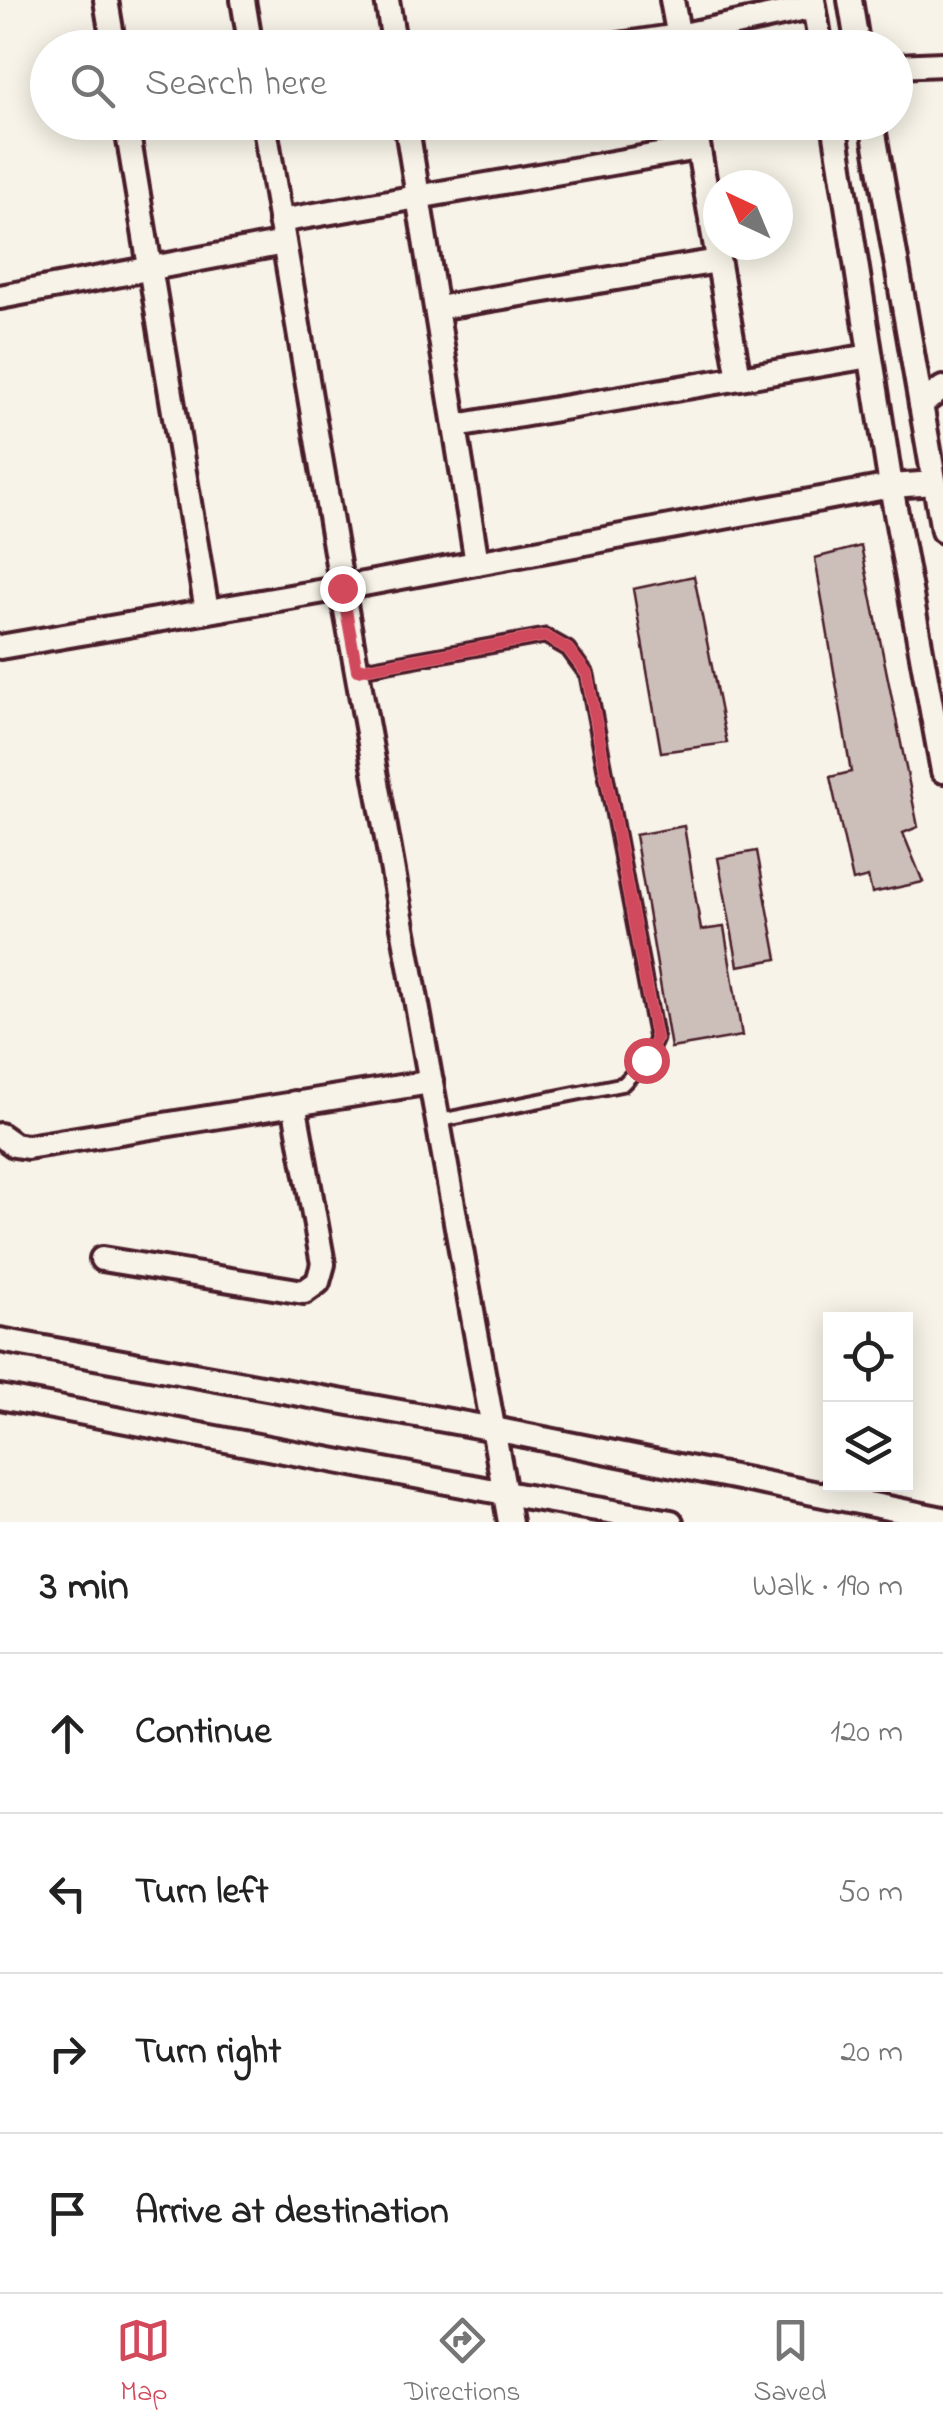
<!DOCTYPE html>
<meta charset="utf-8">
<style>
:root{--surface:#fff;--page:#f2f2f2;--text:#222;--muted:#767676;--line:#e0e0e0;--accent:#d1495b}
body{margin:0;font-family:"Indie Flower",sans-serif;background:var(--page);color:var(--text)}
.controls{position:absolute;right:30px;bottom:30px;display:grid;overflow:hidden;border-radius:0px;box-shadow:0 5px 25px #0003}
.controls button{width:90px;height:90px;display:grid;place-items:center;padding:0;border:0;border-bottom:2px solid var(--line);background:var(--surface);color:var(--text);font:50px sans-serif}
.compass{position:absolute;left:703px;top:170px;width:90px;height:90px;border-radius:50%;background:var(--surface);box-shadow:0 5px 25px #0003;rotate:316deg}
.stop{position:absolute;width:30px;height:30px;margin:-22px;border:8px solid #d1495b;border-radius:50%;background:#fff}
.stop.end{background:#d1495b;border-color:#fff;box-shadow:0 2px 10px #0008}
.list{margin:0;padding:0;list-style:none}
h2{display:flex;justify-content:space-between;align-items:center;height:130px;margin:0;padding:0 40px;font-size:42px}
h2 small{font-size:32px;font-weight:400;color:var(--muted)}
.list li{display:grid;grid-template-columns:65px 1fr auto;gap:30px;align-items:center;box-sizing:border-box;height:160px;padding:0 40px;border-top:2px solid var(--line)}
.list b{display:block;font-size:38px;white-space:nowrap}
.list em{font-size:32px;font-style:normal;color:var(--muted)}
.icon{flex:none;width:55px;height:55px;fill:none;stroke:currentColor;stroke-width:2;stroke-linecap:round;stroke-linejoin:round}
.map{position:relative;flex:none;width:943px;height:1522px;overflow:hidden}
.search{position:absolute;background:var(--surface);box-shadow:0 5px 25px #0003;left:30px;right:30px;top:30px;height:110px;display:flex;align-items:center;gap:25px;box-sizing:border-box;padding:0 35px;border-radius:55px;color:var(--muted);font-size:38px}
.sheet{height:770px;background:var(--surface)}
nav{display:flex;justify-content:space-around;align-items:center;box-sizing:border-box;height:140px;border-top:2px solid var(--line);background:var(--surface);font-size:28px;color:var(--muted)}
nav a{display:grid;justify-items:center;gap:5px}
nav .on{color:var(--accent)}
.map>svg:first-child{display:block}
.building{fill:#ccbfb9;stroke:#4a1f2b;stroke-width:2.5}
.lines{fill:none;stroke-linecap:round;stroke-linejoin:round}
.lane-casing{stroke:#4a1f2b;stroke-width:19}
.street-casing{stroke:#4a1f2b;stroke-width:30}
.lane{stroke:#f7f3e8;stroke-width:11}
.street{stroke:#f7f3e8;stroke-width:22}
.route{stroke:#d1495b;stroke-width:12}
</style>
<div class="map">
<svg width="943" height="1522" viewBox="0 0 943 1522">
<rect width="100%" height="100%" fill="#f7f3e8"/>
<filter id="ink" filterUnits="userSpaceOnUse"><feTurbulence type="fractalNoise" baseFrequency=".01" numOctaves="2"/><feDisplacementMap in="SourceGraphic" scale="20" xChannelSelector="R" yChannelSelector="G"/><feConvolveMatrix kernelMatrix="1 2 1 2 8 2 1 2 1" color-interpolation-filters="sRGB"/></filter>
<g filter="url(#ink)">
<g class="building">
<path d="M 861,546 L 918,827 L 903,833 L 923,882 L 872,893 L 868,877 L 853,881 L 830,777 L 851,772 L 815,558 Z"/>
<path d="M 694,576 L 727,743 L 661,752 L 633,589 Z"/>
<path d="M 684,826 L 701,930 L 724,927 L 742,1036 L 671,1048 L 635,835 Z"/>
<path d="M 757,851 L 777,959 L 738,966 L 718,858 Z"/>
</g>
<g class="lines">
<defs>
<path id="lane" d="M 357,670 L 545,636 L 568,649 L 587,675 L 656,1039 L 646,1060 L 623,1084 L 438,1121"/>
<g id="street">
<path d="M 106,0 L 114,48"/>
<path d="M 243,0 L 251,48"/>
<path d="M 387,0 L 395,48"/>
<path d="M 672,0 L 681,48"/>
<path d="M 813,0 L 821,48"/>
<path d="M 850,0 L 858,48"/>
<path d="M 598,48 L 679,36 L 814,7"/>
<path d="M 896,66 L 943,64"/>
<path d="M 126,122 L 207,611"/>
<path d="M 406,122 L 477,563"/>
<path d="M 694,122 L 739,378"/>
<path d="M 834,122 L 891,486 L 943,771"/>
<path d="M 872,122 L 943,531"/>
<path d="M 280,221 L 698,148"/>
<path d="M 0,297 L 284,243"/>
<path d="M 437,308 L 718,261"/>
<path d="M 921,404 L 943,388"/>
<path d="M 456,426 L 870,356"/>
<path d="M 0,647 L 342,588 L 264,122"/>
<path d="M 0,1135 L 14,1145 L 27,1147 L 431,1082"/>
<path d="M 102,1259 L 304,1292 L 318,1282 L 323,1264 L 294,1103"/>
<path d="M 0,1340 L 494,1429 L 943,1519"/>
<path d="M 0,1397 L 505,1493 L 671,1522"/>
<path d="M 510,1522 L 342,588 L 891,486 L 935,483"/>
</g>
</defs>
<use href="#lane" class="lane-casing"/>
<use href="#street" class="street-casing"/>
<use href="#lane" class="lane"/>
<use href="#street" class="street"/>
</g>
</g>
<g class="lines" filter="url(#ink)">
<path class="route" d="M 342,588 L 357,670 L 545,636 L 568,649 L 587,674 L 656,1039 L 646,1060"/>
</g>
</svg>
<div class="controls">
<button><svg class="icon" aria-label="locate" viewBox="0 0 24 24"><circle cx="12" cy="12" r="6"/><path d="M12 2v4M12 18v4M2 12h4M18 12h4"/></svg></button>
<button><svg class="icon" aria-label="layers" viewBox="0 0 24 24"><path d="M12 4l9 5-9 5-9-5zM3 14l9 5 9-5"/></svg></button>
</div>
<svg class="compass" viewBox="-18 -18 36 36"><path d="M0-13l5 13h-10z" fill="#e53935"/><path d="M0 13l5-13h-10z" fill="#767676"/></svg>
<div class="stop" style="left:646px;top:1060px"></div>
<div class="stop end" style="left:342px;top:588px"></div>
<div class="search"><svg class="icon" aria-label="search" viewBox="0 0 24 24"><circle cx="10" cy="10" r="6"/><path d="M15 15l6 6"/></svg>Search here</div>
</div>
<section class="sheet">
<h2>3 min<small>Walk · 190 m</small></h2>
<ul class="list">
<li><svg class="icon" aria-label="ahead" viewBox="0 0 24 24"><path d="M12 20V5M6 11l6-6 6 6"/></svg><div><b>Continue</b></div><em>120 m</em></li>
<li><svg class="icon" aria-label="left" viewBox="0 0 24 24"><path d="M17 20v-9H6M10 6l-5 5 5 5"/></svg><div><b>Turn left</b></div><em>50 m</em></li>
<li><svg class="icon" aria-label="right" viewBox="0 0 24 24"><path d="M7 20v-9h11M14 6l5 5-5 5"/></svg><div><b>Turn right</b></div><em>20 m</em></li>
<li><svg class="icon" aria-label="arrive" viewBox="0 0 24 24"><path d="M6 21V4h12l-3 4 3 4H6"/></svg><div><b>Arrive at destination</b></div></li>
</ul>
</section>
<nav>
<a class="on"><svg class="icon" aria-label="map" viewBox="0 0 24 24"><path d="M3 6l6-2 6 2 6-2v14l-6 2-6-2-6 2zM9 4v14M15 6v14"/></svg>Map</a>
<a><svg class="icon" aria-label="directions" viewBox="0 0 24 24"><path d="M12 3l9 9-9 9-9-9zM9 14v-3h6M13 9l2 2-2 2"/></svg>Directions</a>
<a><svg class="icon" aria-label="saved" viewBox="0 0 24 24"><path d="M7 4h10v16l-5-4-5 4z"/></svg>Saved</a>
</nav>
